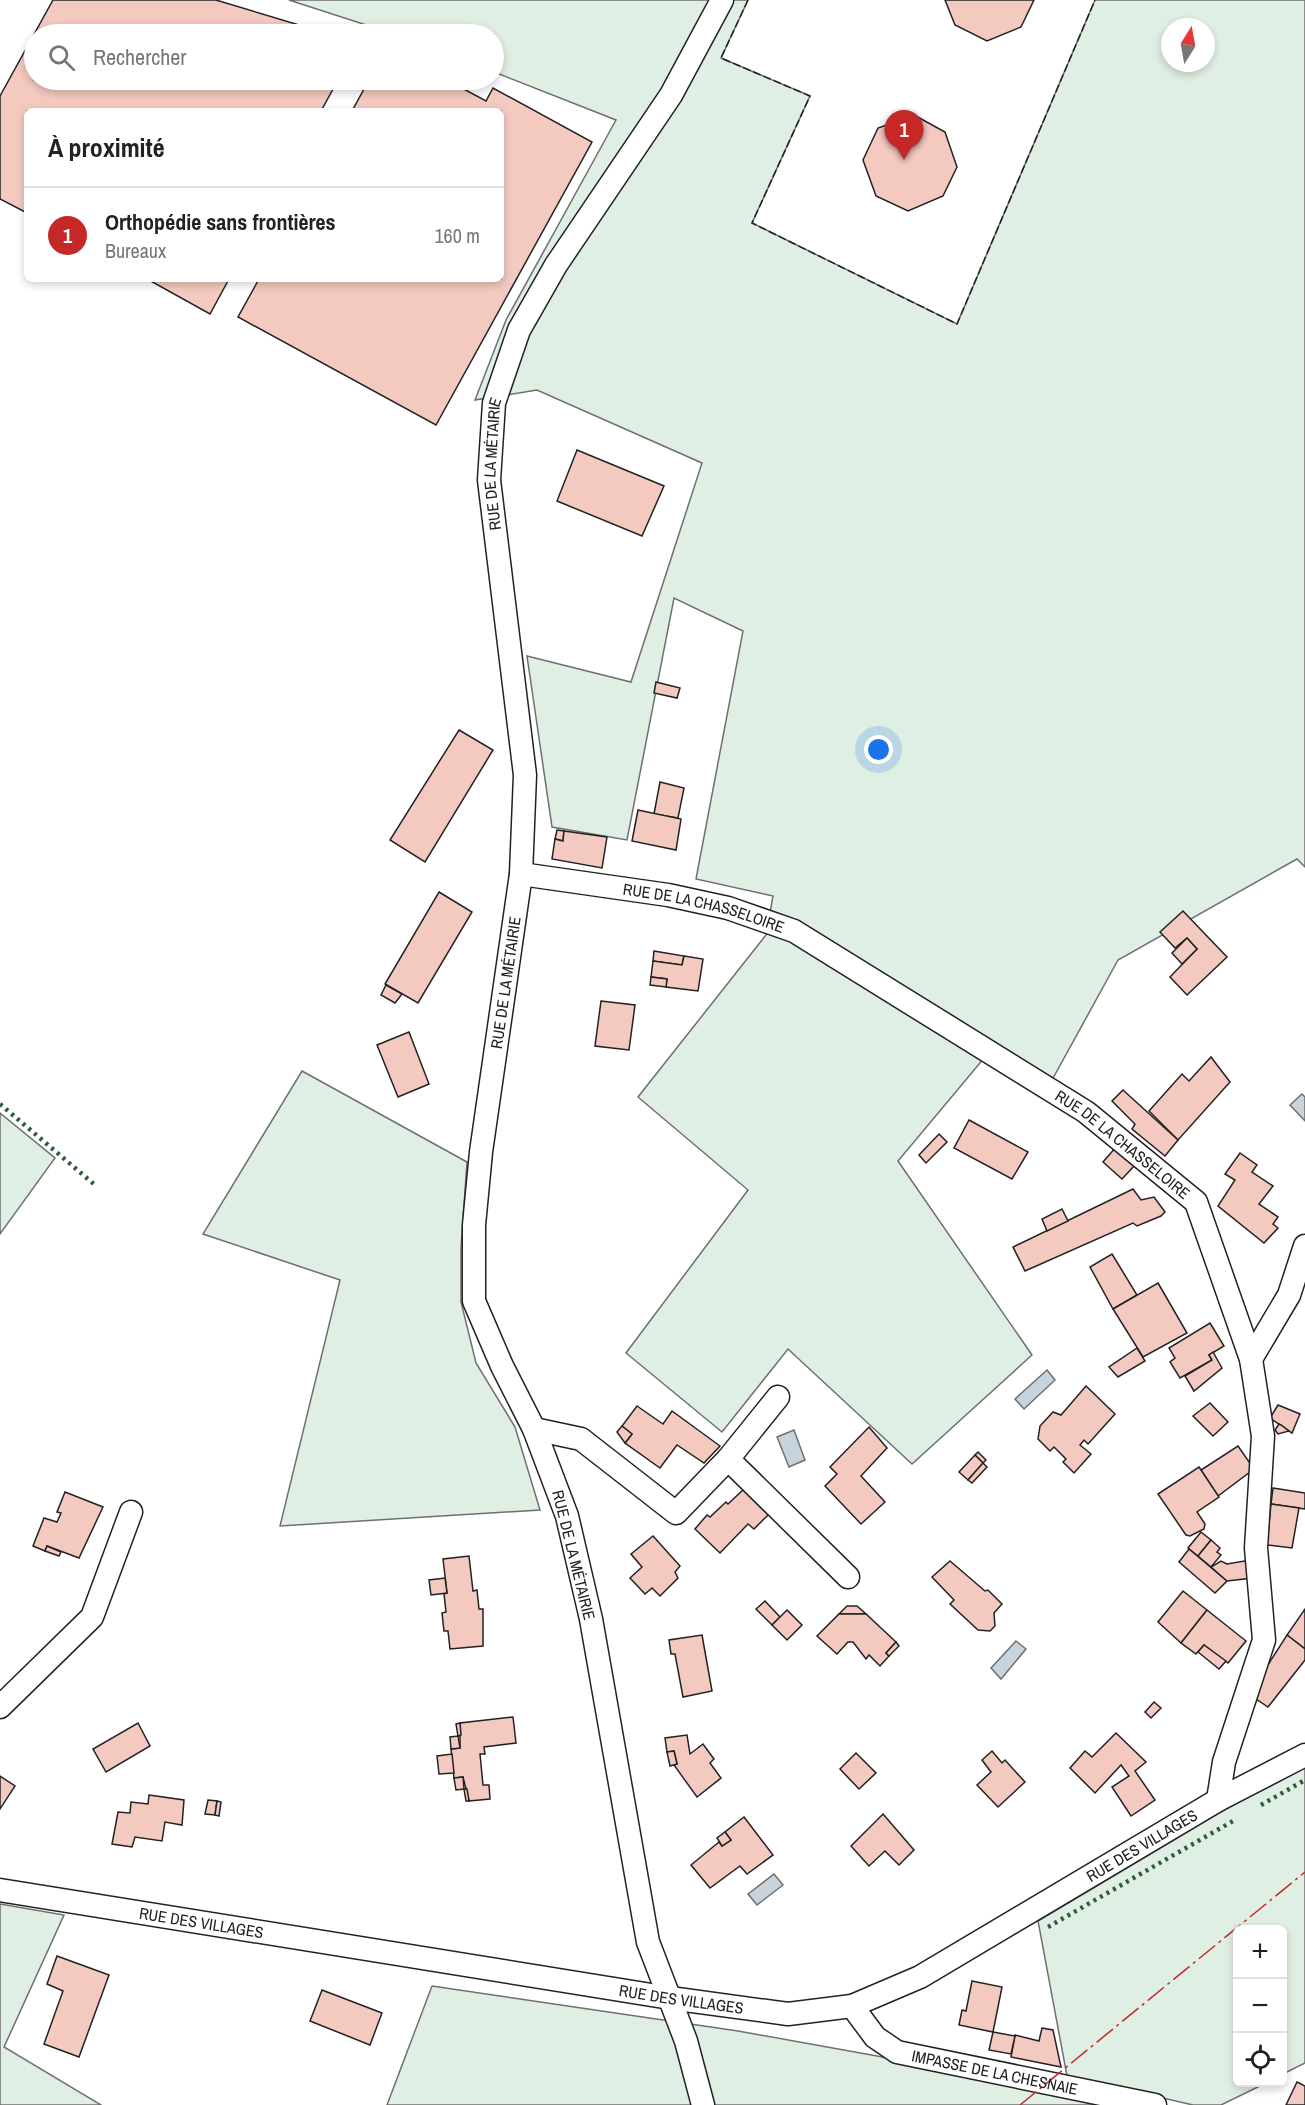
<!DOCTYPE html>
<html lang="fr">
<meta charset="utf-8">
<style>
:root{--surface:#fff;--page:#f6f6f6;--text:#222;--muted:#767676;--line:#e0e0e0;--accent:#c62828}
body{margin:0;font-family:"Archivo Narrow",sans-serif;background:var(--page);color:var(--text)}
.controls{position:absolute;right:18px;bottom:18px;display:grid;overflow:hidden;border-radius:9px;box-shadow:0 3px 9px #0003}
.controls button{width:54px;height:54px;display:grid;place-items:center;padding:0;border:0;border-bottom:2px solid var(--line);background:var(--surface);color:var(--text);font:30px sans-serif}
.compass{position:absolute;left:1161px;top:18px;width:54px;height:54px;border-radius:50%;background:var(--surface);box-shadow:0 3px 9px #0003;rotate:11deg}
.you{position:absolute;left:879px;top:750px;width:21px;height:21px;margin:-15px;border:4px solid #fff;border-radius:50%;background:#1a73e8;box-shadow:0 0 0 9px #1a73e833}
.badge{display:grid;place-items:center;width:39px;height:39px;border-radius:50%;background:var(--accent);color:#fff;font-size:20px;font-weight:700}
.pin{position:absolute;translate:-50% -50px;filter:drop-shadow(0 2px 3px #0008)}
.pin::after{content:'';position:absolute;top:32px;width:21px;height:18px;background:inherit;clip-path:polygon(0 0,100% 0,50% 100%)}
.list{margin:0;padding:0;list-style:none}
h2{display:flex;justify-content:space-between;align-items:center;height:78px;margin:0;padding:0 24px;font-size:26px}
h2 small{font-size:20px;font-weight:400;color:var(--muted)}
.list li{display:grid;grid-template-columns:39px 1fr auto;gap:18px;align-items:center;box-sizing:border-box;height:96px;padding:0 24px;border-top:2px solid var(--line)}
.list b{display:block;font-size:22px;white-space:nowrap}
.list p{margin:0;font-size:20px;white-space:nowrap;color:var(--muted)}
.list em{font-size:20px;font-style:normal;color:var(--muted)}
.icon{flex:none;width:33px;height:33px;fill:none;stroke:currentColor;stroke-width:2;stroke-linecap:round;stroke-linejoin:round}
.map{position:relative;flex:none;width:1305px;height:2105px;overflow:hidden}
.search{position:absolute;background:var(--surface);box-shadow:0 3px 9px #0003;left:24px;top:24px;width:480px;height:66px;display:flex;align-items:center;gap:15px;box-sizing:border-box;padding:0 21px;border-radius:33px;color:var(--muted);font-size:22px}
.panel{position:absolute;background:var(--surface);box-shadow:0 3px 9px #0003;left:24px;top:108px;width:480px;height:174px;border-radius:9px}
.map>svg:first-child{display:block}
.green{fill:#e0efe3;stroke:#6f6f6f;stroke-width:1.5;fill-rule:evenodd}
.water{fill:#c7d3dd;stroke:#6f6f6f;stroke-width:1.5}
.building{fill:#f3c9c0;stroke:#222;stroke-width:1.5}
.lines{fill:none;stroke-linecap:round;stroke-linejoin:round}
.minor-casing{stroke:#222;stroke-width:25}
.minor{stroke:#fff;stroke-width:22}
.hedge{stroke:#2f5e38;stroke-width:4.5;stroke-dasharray:3 4.5;stroke-linecap:butt}
.fence{stroke:#222;stroke-width:1.5;stroke-dasharray:8 3;stroke-linecap:butt}
.power{stroke:#c62828;stroke-width:1.5;stroke-dasharray:21 4.5 3 4.5;stroke-linecap:butt}
.labels{text-anchor:middle;dominant-baseline:central;stroke-width:4.5;stroke-linejoin:round;paint-order:stroke}
.street-label{font-size:16px;fill:#222;stroke:#fff}
</style>
<div class="map">
<svg width="1305" height="2105" viewBox="0 0 1305 2105">
<rect width="100%" height="100%" fill="#fff"/>
<g class="green">
<path d="M 289,0 L 748,0 L 721,58 L 810,96 L 752,223 L 957,324 L 1095,0 L 1305,0 L 1305,867 L 1297,859 L 1118,960 L 1052,1080 L 995,1045 L 898,1161 L 1032,1355 L 912,1464 L 788,1349 L 722,1432 L 626,1353 L 748,1190 L 638,1097 L 766,935 L 773,896 L 696,879 L 743,631 L 674,598 L 627,840 L 552,827 L 527,656 L 631,682 L 702,463 L 537,390 L 475,400 L 506,320 L 616,120 L 494,72 L 494,34 L 394,34 ZM 1170,27 L 1206,27 L 1206,63 L 1170,63 Z"/>
<path d="M 302,1071 L 467,1162 L 461,1248 L 461,1302 L 476,1363 L 515,1427 L 540,1510 L 280,1526 L 340,1280 L 203,1234 Z"/>
<path d="M 0,1113 L 55,1158 L 0,1234 Z"/>
<path d="M 1305,1766 L 1305,2063 L 1283,2074 L 1282,1930 L 1238,1930 L 1238,2082 L 1266,2083 L 1221,2105 L 1193,2105 L 1067,2076 L 1038,1921 L 1219,1813 Z"/>
<path d="M 0,1904 L 64,1915 L 4,2047 L 101,2105 L 0,2105 Z"/>
<path d="M 432,1986 L 738,2031 L 877,2056 L 1100,2105 L 387,2105 Z"/>
</g>
<g class="water">
<path d="M 1302,1094 L 1305,1097 L 1305,1121 L 1290,1105 Z"/>
<path d="M 1047,1370 L 1055,1380 L 1024,1409 L 1015,1399 Z"/>
<path d="M 794,1430 L 805,1460 L 789,1467 L 777,1437 Z"/>
<path d="M 1016,1641 L 1026,1649 L 1001,1679 L 991,1668 Z"/>
<path d="M 774,1874 L 783,1885 L 757,1905 L 748,1894 Z"/>
</g>
<g class="building">
<path d="M 53,0 L 216,0 L 329,34 L 34,34 L 34,80 L 338,80 L 321,111 L 27,111 L 27,213 L 0,199 L 0,96 Z"/>
<path d="M 945,0 L 1034,0 L 1021,27 L 987,41 L 955,25 Z"/>
<path d="M 369,80 L 447,80 L 486,101 L 493,88 L 592,142 L 436,425 L 238,317 L 259,279 L 501,279 L 501,111 L 352,111 Z"/>
<path d="M 914,115 L 945,132 L 957,167 L 943,196 L 908,211 L 876,196 L 863,160 L 878,128 Z"/>
<path d="M 147,279 L 229,279 L 210,314 Z"/>
<path d="M 577,450 L 664,486 L 642,536 L 557,501 Z"/>
<path d="M 656,682 L 680,688 L 677,698 L 654,693 Z"/>
<path d="M 459,730 L 493,750 L 425,862 L 390,840 Z"/>
<path d="M 660,782 L 684,788 L 678,818 L 654,814 Z"/>
<path d="M 638,810 L 681,819 L 676,850 L 632,841 Z"/>
<path d="M 557,830 L 564,831 L 563,841 L 555,839 Z"/>
<path d="M 564,831 L 607,837 L 602,868 L 552,859 L 555,839 L 563,841 Z"/>
<path d="M 439,892 L 472,912 L 418,1003 L 385,984 Z"/>
<path d="M 1183,911 L 1227,957 L 1187,995 L 1170,977 L 1197,949 L 1187,938 L 1175,948 L 1160,932 Z"/>
<path d="M 1187,938 L 1197,949 L 1182,964 L 1172,953 Z"/>
<path d="M 654,951 L 684,956 L 682,965 L 653,961 Z"/>
<path d="M 684,956 L 703,959 L 698,991 L 666,987 L 667,979 L 651,977 L 653,961 L 682,965 Z"/>
<path d="M 651,977 L 667,979 L 666,987 L 650,985 Z"/>
<path d="M 386,985 L 402,994 L 395,1003 L 381,995 Z"/>
<path d="M 601,1001 L 635,1005 L 629,1050 L 595,1046 Z"/>
<path d="M 409,1032 L 429,1084 L 398,1097 L 377,1045 Z"/>
<path d="M 1211,1057 L 1230,1082 L 1178,1140 L 1149,1111 L 1182,1074 L 1189,1081 Z"/>
<path d="M 1123,1090 L 1178,1140 L 1165,1156 L 1132,1129 L 1135,1124 L 1112,1101 Z"/>
<path d="M 969,1120 L 1028,1152 L 1012,1179 L 954,1148 Z"/>
<path d="M 939,1134 L 947,1142 L 926,1163 L 919,1155 Z"/>
<path d="M 1116,1147 L 1135,1165 L 1122,1179 L 1103,1162 Z"/>
<path d="M 1240,1153 L 1257,1165 L 1252,1172 L 1273,1186 L 1259,1204 L 1278,1217 L 1273,1224 L 1278,1228 L 1264,1243 L 1218,1206 L 1235,1180 L 1225,1174 Z"/>
<path d="M 1133,1189 L 1141,1200 L 1154,1197 L 1165,1212 L 1161,1216 L 1137,1226 L 1133,1223 L 1025,1271 L 1013,1247 Z"/>
<path d="M 1062,1209 L 1068,1221 L 1047,1231 L 1042,1219 Z"/>
<path d="M 1112,1254 L 1137,1295 L 1113,1309 L 1090,1267 Z"/>
<path d="M 1158,1283 L 1187,1333 L 1143,1357 L 1113,1309 Z"/>
<path d="M 1210,1323 L 1224,1346 L 1209,1355 L 1212,1360 L 1180,1378 L 1170,1362 L 1175,1358 L 1169,1348 Z"/>
<path d="M 1137,1348 L 1145,1361 L 1118,1377 L 1109,1367 Z"/>
<path d="M 1213,1352 L 1222,1368 L 1194,1391 L 1185,1376 L 1212,1360 L 1209,1355 Z"/>
<path d="M 1086,1386 L 1115,1414 L 1088,1444 L 1084,1440 L 1080,1445 L 1091,1454 L 1074,1473 L 1063,1462 L 1066,1459 L 1054,1447 L 1050,1451 L 1038,1439 L 1040,1426 L 1053,1412 L 1061,1415 Z"/>
<path d="M 1210,1403 L 1228,1422 L 1213,1436 L 1193,1416 Z"/>
<path d="M 1278,1405 L 1300,1414 L 1292,1433 L 1270,1418 Z"/>
<path d="M 637,1406 L 663,1424 L 672,1411 L 720,1446 L 704,1463 L 677,1445 L 660,1468 L 625,1443 L 632,1434 L 622,1426 Z"/>
<path d="M 1279,1424 L 1281,1425 L 1289,1431 L 1278,1434 L 1275,1430 Z"/>
<path d="M 622,1426 L 632,1434 L 625,1443 L 617,1432 Z"/>
<path d="M 869,1427 L 887,1448 L 861,1476 L 885,1502 L 861,1524 L 825,1486 L 837,1474 L 830,1467 Z"/>
<path d="M 1238,1446 L 1254,1469 L 1218,1496 L 1201,1470 Z"/>
<path d="M 978,1452 L 986,1460 L 983,1463 L 975,1455 Z"/>
<path d="M 975,1455 L 983,1463 L 968,1480 L 959,1472 Z"/>
<path d="M 983,1463 L 987,1467 L 972,1483 L 968,1480 Z"/>
<path d="M 1199,1467 L 1219,1497 L 1197,1512 L 1205,1524 L 1204,1529 L 1190,1536 L 1186,1535 L 1158,1494 Z"/>
<path d="M 745,1488 L 771,1512 L 754,1529 L 748,1524 L 720,1553 L 695,1529 L 707,1515 L 710,1517 L 726,1502 L 728,1504 Z"/>
<path d="M 1273,1488 L 1305,1493 L 1305,1509 L 1271,1504 Z"/>
<path d="M 65,1492 L 103,1507 L 79,1558 L 47,1546 L 45,1551 L 33,1546 L 44,1518 L 57,1522 L 61,1513 L 57,1512 Z"/>
<path d="M 1271,1504 L 1299,1508 L 1292,1548 L 1267,1545 Z"/>
<path d="M 1201,1532 L 1211,1540 L 1198,1556 L 1188,1548 Z"/>
<path d="M 653,1536 L 680,1566 L 675,1572 L 678,1578 L 660,1596 L 652,1588 L 645,1594 L 630,1578 L 642,1567 L 631,1554 Z"/>
<path d="M 1211,1540 L 1220,1548 L 1217,1552 L 1221,1555 L 1211,1567 L 1198,1556 Z"/>
<path d="M 47,1546 L 61,1552 L 59,1556 L 45,1551 Z"/>
<path d="M 1189,1549 L 1227,1581 L 1215,1593 L 1179,1562 Z"/>
<path d="M 469,1556 L 473,1591 L 477,1590 L 479,1609 L 483,1609 L 483,1646 L 450,1649 L 448,1631 L 444,1631 L 442,1613 L 446,1612 L 444,1594 L 447,1593 L 443,1559 Z"/>
<path d="M 1250,1560 L 1253,1578 L 1227,1581 L 1211,1567 L 1221,1561 L 1227,1564 Z"/>
<path d="M 950,1561 L 985,1591 L 988,1590 L 1002,1604 L 994,1613 L 995,1626 L 990,1631 L 978,1630 L 950,1604 L 954,1600 L 932,1577 Z"/>
<path d="M 445,1578 L 447,1593 L 431,1595 L 429,1580 Z"/>
<path d="M 1183,1591 L 1207,1610 L 1181,1643 L 1158,1622 Z"/>
<path d="M 765,1601 L 780,1617 L 772,1625 L 756,1609 Z"/>
<path d="M 847,1606 L 857,1606 L 866,1614 L 839,1614 Z"/>
<path d="M 1305,1609 L 1305,1649 L 1287,1635 Z"/>
<path d="M 787,1610 L 802,1625 L 787,1640 L 772,1625 Z"/>
<path d="M 1207,1610 L 1246,1641 L 1228,1663 L 1204,1645 L 1196,1654 L 1181,1643 Z"/>
<path d="M 839,1614 L 866,1614 L 896,1642 L 886,1653 L 889,1656 L 880,1666 L 869,1655 L 866,1659 L 853,1642 L 848,1642 L 837,1654 L 817,1636 Z"/>
<path d="M 702,1635 L 712,1691 L 683,1697 L 675,1654 L 671,1654 L 669,1640 Z"/>
<path d="M 1287,1635 L 1305,1649 L 1305,1660 L 1268,1707 L 1253,1697 L 1266,1668 Z"/>
<path d="M 896,1642 L 899,1646 L 889,1656 L 886,1653 Z"/>
<path d="M 1204,1645 L 1226,1661 L 1219,1669 L 1198,1652 Z"/>
<path d="M 1154,1702 L 1161,1708 L 1151,1718 L 1145,1712 Z"/>
<path d="M 513,1717 L 516,1743 L 484,1747 L 485,1754 L 480,1754 L 483,1785 L 489,1785 L 490,1799 L 469,1801 L 463,1777 L 454,1778 L 451,1749 L 460,1748 L 460,1723 Z"/>
<path d="M 138,1723 L 150,1746 L 106,1772 L 93,1749 Z"/>
<path d="M 460,1723 L 461,1735 L 458,1736 L 456,1724 Z"/>
<path d="M 1116,1733 L 1146,1762 L 1135,1771 L 1155,1800 L 1131,1816 L 1112,1787 L 1129,1776 L 1121,1765 L 1095,1793 L 1070,1768 L 1085,1751 L 1092,1757 Z"/>
<path d="M 687,1735 L 690,1754 L 703,1744 L 714,1759 L 710,1763 L 721,1778 L 697,1797 L 674,1765 L 677,1764 L 674,1751 L 667,1752 L 665,1738 Z"/>
<path d="M 458,1736 L 460,1748 L 451,1749 L 450,1737 Z"/>
<path d="M 674,1751 L 677,1764 L 670,1766 L 667,1752 Z"/>
<path d="M 992,1751 L 1002,1763 L 1005,1760 L 1025,1782 L 998,1807 L 977,1785 L 991,1772 L 982,1760 Z"/>
<path d="M 856,1753 L 876,1773 L 859,1789 L 840,1769 Z"/>
<path d="M 452,1754 L 454,1773 L 439,1774 L 437,1756 Z"/>
<path d="M 0,1776 L 15,1786 L 0,1809 Z"/>
<path d="M 463,1777 L 464,1789 L 456,1790 L 454,1778 Z"/>
<path d="M 464,1789 L 467,1789 L 469,1801 L 466,1801 Z"/>
<path d="M 149,1795 L 184,1800 L 182,1825 L 165,1822 L 162,1841 L 135,1837 L 132,1847 L 112,1844 L 118,1812 L 130,1813 L 131,1802 L 148,1804 Z"/>
<path d="M 208,1800 L 217,1801 L 215,1815 L 205,1814 Z"/>
<path d="M 217,1801 L 221,1802 L 219,1816 L 215,1815 Z"/>
<path d="M 883,1814 L 914,1850 L 899,1865 L 885,1851 L 869,1866 L 851,1846 Z"/>
<path d="M 744,1817 L 773,1855 L 747,1874 L 740,1866 L 710,1888 L 691,1865 L 719,1842 L 722,1846 L 731,1840 L 725,1832 Z"/>
<path d="M 725,1832 L 731,1840 L 722,1846 L 717,1838 Z"/>
<path d="M 57,1956 L 109,1975 L 79,2057 L 44,2044 L 63,1991 L 47,1984 Z"/>
<path d="M 972,1981 L 1002,1987 L 993,2032 L 959,2025 L 962,2010 L 966,2011 Z"/>
<path d="M 322,1990 L 382,2013 L 370,2045 L 310,2021 Z"/>
<path d="M 1042,2028 L 1053,2030 L 1061,2067 L 1011,2057 L 1015,2035 L 1039,2041 Z"/>
<path d="M 993,2032 L 1015,2036 L 1011,2054 L 989,2050 Z"/>
<path d="M 1297,2082 L 1305,2086 L 1305,2105 L 1286,2105 Z"/>
</g>
<g class="lines">
<defs>
<g id="minor">
<path id="s1" d="M 521,874 L 668,895 L 728,908 L 794,931 L 1086,1112 L 1196,1202 L 1251,1359 L 1263,1436 L 1256,1548 L 1264,1640 L 1224,1762 L 1218,1800"/>
<path d="M 1251,1359 L 1289,1295 L 1305,1246"/>
<path d="M 534,1429 L 581,1439 L 676,1513 L 728,1459 L 848,1577"/>
<path d="M 728,1459 L 778,1397"/>
<path d="M 0,1707 L 92,1617 L 131,1512"/>
<path id="s2" d="M 0,1890 L 670,1998 L 788,2014 L 852,2006 L 920,1977 L 1218,1800 L 1305,1755"/>
<path id="s3" d="M 852,2006 L 875,2037 L 897,2052 L 1155,2105"/>
<path id="s4" d="M 703,2105 L 686,2041 L 648,1942 L 591,1619 L 567,1516 L 534,1429 L 502,1366 L 474,1301 L 474,1225 L 481,1152 L 521,874 L 525,775 L 489,480 L 494,403 L 519,330 L 556,265 L 671,95 L 722,0"/>
</g>
</defs>
<use href="#minor" class="minor-casing"/>
<use href="#minor" class="minor"/>
<g class="hedge">
<path d="M 0,1104 L 95,1185"/>
<path d="M 1261,1805 L 1305,1780"/>
<path d="M 1048,1927 L 1233,1821"/>
</g>
<path class="fence" d="M 748,0 L 721,58 L 810,96 L 752,223 L 957,324 L 1095,0"/>
<path class="power" d="M 1020,2105 L 1305,1872"/>
</g>
<g class="labels">
<g class="street-label">
<text stroke="none"><textPath href="#s4" startOffset="1683">RUE DE LA MÉTAIRIE</textPath></text>
<text stroke="none"><textPath href="#s1" startOffset="186">RUE DE LA CHASSELOIRE</textPath></text>
<text stroke="none"><textPath href="#s4" startOffset="1161">RUE DE LA MÉTAIRIE</textPath></text>
<text stroke="none"><textPath href="#s1" startOffset="672">RUE DE LA CHASSELOIRE</textPath></text>
<text transform="translate(574 1555) rotate(76)">RUE DE LA MÉTAIRIE</text>
<text stroke="none"><textPath href="#s2" startOffset="1194">RUE DES VILLAGES</textPath></text>
<text stroke="none"><textPath href="#s2" startOffset="204">RUE DES VILLAGES</textPath></text>
<text stroke="none"><textPath href="#s2" startOffset="690">RUE DES VILLAGES</textPath></text>
<text stroke="none"><textPath href="#s3" startOffset="165">IMPASSE DE LA CHESNAIE</textPath></text>
</g>
</g>
</svg>
<div class="controls">
<button>+</button>
<button>−</button>
<button><svg class="icon" aria-label="locate" viewBox="0 0 24 24"><circle cx="12" cy="12" r="6"/><path d="M12 2v4M12 18v4M2 12h4M18 12h4"/></svg></button>
</div>
<svg class="compass" viewBox="-18 -18 36 36"><path d="M0-13l5 13h-10z" fill="#e53935"/><path d="M0 13l5-13h-10z" fill="#767676"/></svg>
<div class="you"></div>
<div class="pin badge" style="left:904px;top:160px">1</div>
<div class="search"><svg class="icon" aria-label="search" viewBox="0 0 24 24"><circle cx="10" cy="10" r="6"/><path d="M15 15l6 6"/></svg>Rechercher</div>
<section class="panel">
<h2>À proximité<small></small></h2>
<ul class="list">
<li><span class="badge">1</span><div><b>Orthopédie sans frontières</b><p>Bureaux</p></div><em>160 m</em></li>
</ul>
</section>
</div>
